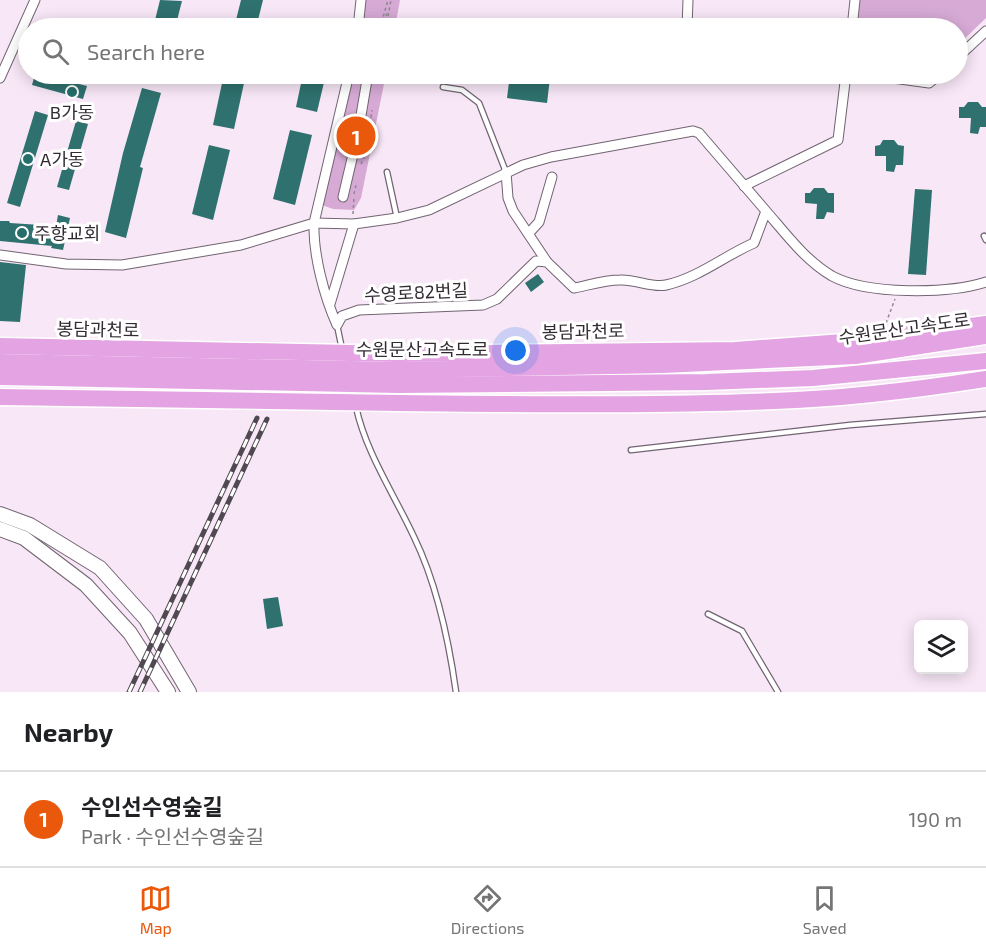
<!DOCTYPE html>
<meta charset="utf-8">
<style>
:root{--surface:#fff;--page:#f2f2f2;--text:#202124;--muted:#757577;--line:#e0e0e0;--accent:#ea580c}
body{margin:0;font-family:"Exo 2","Noto Sans KR",sans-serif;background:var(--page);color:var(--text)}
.controls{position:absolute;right:18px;bottom:18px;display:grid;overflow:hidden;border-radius:9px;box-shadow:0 3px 15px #0003}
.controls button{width:54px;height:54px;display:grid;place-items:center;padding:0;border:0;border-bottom:2px solid var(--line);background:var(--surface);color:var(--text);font:30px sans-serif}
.you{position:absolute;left:516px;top:351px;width:21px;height:21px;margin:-15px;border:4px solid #fff;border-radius:50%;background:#1a73e8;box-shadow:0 0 0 9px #1a73e833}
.badge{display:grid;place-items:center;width:39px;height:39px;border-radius:50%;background:var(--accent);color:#fff;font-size:20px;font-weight:700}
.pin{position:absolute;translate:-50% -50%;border:3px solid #fff;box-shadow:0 2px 6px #0006}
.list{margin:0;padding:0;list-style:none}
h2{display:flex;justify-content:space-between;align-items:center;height:78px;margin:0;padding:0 24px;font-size:26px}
h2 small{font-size:20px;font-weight:400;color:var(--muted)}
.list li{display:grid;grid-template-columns:39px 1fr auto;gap:18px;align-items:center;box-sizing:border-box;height:96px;padding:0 24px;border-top:2px solid var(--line)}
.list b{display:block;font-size:22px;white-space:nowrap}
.list p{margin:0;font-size:20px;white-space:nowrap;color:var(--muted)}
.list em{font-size:20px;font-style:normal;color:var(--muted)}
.icon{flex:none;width:33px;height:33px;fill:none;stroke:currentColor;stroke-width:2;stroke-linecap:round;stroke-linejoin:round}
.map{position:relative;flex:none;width:986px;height:692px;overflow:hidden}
.search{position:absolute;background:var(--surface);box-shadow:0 3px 15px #0003;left:18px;right:18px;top:18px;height:66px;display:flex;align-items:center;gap:15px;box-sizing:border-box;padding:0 21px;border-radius:33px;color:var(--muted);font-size:22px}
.sheet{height:174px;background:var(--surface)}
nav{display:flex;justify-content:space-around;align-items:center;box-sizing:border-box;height:84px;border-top:2px solid var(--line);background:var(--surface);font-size:16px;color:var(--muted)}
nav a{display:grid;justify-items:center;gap:3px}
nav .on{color:var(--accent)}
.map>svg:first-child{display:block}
.green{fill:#d6aad5}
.building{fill:#2f716e}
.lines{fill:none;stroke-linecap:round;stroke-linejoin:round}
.lane-casing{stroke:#726472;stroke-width:7}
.street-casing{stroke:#726472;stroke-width:11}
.secondary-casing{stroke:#726472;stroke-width:16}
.highway-casing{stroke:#fff;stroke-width:19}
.path{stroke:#928791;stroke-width:1.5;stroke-dasharray:3 3;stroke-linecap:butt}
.lane{stroke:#fff;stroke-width:4.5}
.street{stroke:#fff;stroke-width:9}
.secondary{stroke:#fff;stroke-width:14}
.highway{stroke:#e4a3e3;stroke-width:16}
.rail-casing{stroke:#514951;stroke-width:5}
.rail{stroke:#fff;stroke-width:3;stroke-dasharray:9;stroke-linecap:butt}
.highway-bridge-casing{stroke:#fff;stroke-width:19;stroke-linecap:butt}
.highway-bridge{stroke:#e4a3e3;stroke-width:16}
.poi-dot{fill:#246f6b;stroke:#fff;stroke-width:2}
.labels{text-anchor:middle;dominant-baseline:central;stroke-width:6;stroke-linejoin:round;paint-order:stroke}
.poi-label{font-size:18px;fill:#322c32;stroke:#fff;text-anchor:start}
.street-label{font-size:18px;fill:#322c32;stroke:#fff}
</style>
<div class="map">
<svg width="986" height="692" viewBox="0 0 986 692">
<rect width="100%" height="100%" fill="#f8e7f7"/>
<g class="green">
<path d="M 362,0 L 400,0 L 395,28 L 360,28 Z"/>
<path d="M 860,0 L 986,0 L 986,18 L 958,45 L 958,28 L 884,28 L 882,24 L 858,18 Z"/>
<path d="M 353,74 L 386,74 L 361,198 L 354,210 L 333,209 L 322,205 Z"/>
</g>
<g class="building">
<path d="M 160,0 L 182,1 L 175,28 L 153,28 Z"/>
<path d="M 241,0 L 263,0 L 256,28 L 234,28 Z"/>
<path d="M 35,74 L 48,74 L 47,76 L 87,86 L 83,99 L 32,85 Z"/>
<path d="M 224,74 L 246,74 L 234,129 L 213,125 Z"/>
<path d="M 303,74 L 326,74 L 317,112 L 296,107 Z"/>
<path d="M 510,74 L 550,78 L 547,103 L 507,98 Z"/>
<path d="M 142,88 L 161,93 L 140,167 L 143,168 L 126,238 L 105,232 L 123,153 Z"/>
<path d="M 968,102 L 978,102 L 982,107 L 986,107 L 986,127 L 980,127 L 978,134 L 970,133 L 971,118 L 959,118 L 959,107 L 964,107 Z"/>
<path d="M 35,111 L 48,115 L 20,207 L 7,203 Z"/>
<path d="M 76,121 L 88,124 L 69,190 L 57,187 Z"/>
<path d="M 290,130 L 312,135 L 295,205 L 273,199 Z"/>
<path d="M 883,140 L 894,140 L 898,145 L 904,146 L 903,165 L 896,165 L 894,172 L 886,171 L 886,156 L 875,156 L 875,146 L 880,145 Z"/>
<path d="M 209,145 L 230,150 L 213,220 L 192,214 Z"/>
<path d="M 814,188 L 824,188 L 828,193 L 834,193 L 834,213 L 827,212 L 824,219 L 816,219 L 817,204 L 805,203 L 805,193 L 810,193 Z"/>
<path d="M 915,189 L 932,190 L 926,275 L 908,274 Z"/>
<path d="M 58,215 L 70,218 L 63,250 L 51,248 L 52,246 L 0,241 L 0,221 L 9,221 L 10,223 L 56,226 Z"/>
<path d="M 0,262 L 26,265 L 20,322 L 0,321 Z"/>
<path d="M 538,274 L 544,282 L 531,292 L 525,283 Z"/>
<path d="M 278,597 L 283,626 L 267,629 L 263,599 Z"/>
</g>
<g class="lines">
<defs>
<g id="lane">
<path d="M 443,87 L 462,90 L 479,103 L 506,172"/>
<path d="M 387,172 L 397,218"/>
<path d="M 984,236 L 986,240"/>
<path d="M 337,325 L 342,349"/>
<path d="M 356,407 C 366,453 394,494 414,537 C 436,582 449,642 456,692"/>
<path d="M 631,450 L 850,425 L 986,414"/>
<path d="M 708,614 L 742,631 L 778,692"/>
</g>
<g id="street">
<path d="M 358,28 L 361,0"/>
<path d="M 687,28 L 688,0"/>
<path d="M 852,28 L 855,0"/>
<path d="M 958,57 L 986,31"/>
<path d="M 864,74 L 929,83 L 940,74"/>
<path d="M 0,78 L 35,0"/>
<path d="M 506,172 L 508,198 L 513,211 L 547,262"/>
<path d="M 744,186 L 838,140 L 846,74"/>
<path d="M 343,197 L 358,133 L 368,74"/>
<path d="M 766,211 L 699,133 L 693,131 L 551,157 L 523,165 L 429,210 L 397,218 L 354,224 L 314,223 C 313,254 324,296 337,325 L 342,316 L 359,310 L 483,305 L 497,299 L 536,261 L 547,262 L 574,288 C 589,285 605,280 620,280 C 635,279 652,288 666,285 C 698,278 724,256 754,243 L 766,211 C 786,234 805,260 832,276 C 867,295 948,294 986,282"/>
<path d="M 529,233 L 539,222 L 552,177"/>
<path d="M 0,255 L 66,264 L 122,265 L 241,245 L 314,223 L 349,74"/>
<path d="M 330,304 L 354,224"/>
</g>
<g id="secondary">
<path d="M 0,514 L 30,525 L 100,568 L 146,619 L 189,692"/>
<path d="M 0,529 L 24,538 L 86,585 L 130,633 L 168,692"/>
</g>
<g id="highway">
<path d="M 398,354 L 735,350 L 857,341 L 986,324"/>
<path d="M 398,370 L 663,365 L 855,356 L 986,336"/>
<path d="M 398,385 L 707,382 L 813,378 L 986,361"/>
<path d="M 398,403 C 523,404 649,406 774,401 C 845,399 916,390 986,379"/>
</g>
</defs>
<use href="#lane" class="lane-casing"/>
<use href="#street" class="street-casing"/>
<use href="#secondary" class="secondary-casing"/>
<use href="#highway" class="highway-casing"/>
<g class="path">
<path d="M 380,28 L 388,0"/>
<path d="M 384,28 L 387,12"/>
<path d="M 386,28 L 391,0"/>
<path d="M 361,164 L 366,153 L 372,110"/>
<path d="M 354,194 L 356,185"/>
<path d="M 353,214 L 354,196"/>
<path d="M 886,323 L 895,299"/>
</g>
<use href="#lane" class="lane"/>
<use href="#street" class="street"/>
<use href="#secondary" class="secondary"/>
<use href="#highway" class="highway"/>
<defs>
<g id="rail">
<path d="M 129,692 L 257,418"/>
<path d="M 140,692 L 267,419"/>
</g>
</defs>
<use href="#rail" class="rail-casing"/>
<use href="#rail" class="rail"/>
<defs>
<g id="highway-bridge">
<path d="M 0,346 L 398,354"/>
<path d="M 0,362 L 398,370"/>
<path d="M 0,377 L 398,385"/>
<path d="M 0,397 L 398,403"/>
</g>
</defs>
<use href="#highway-bridge" class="highway-bridge-casing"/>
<use href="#highway-bridge" class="highway-bridge"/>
</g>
<g class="poi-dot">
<circle cx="72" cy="92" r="6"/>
<circle cx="28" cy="159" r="6"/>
<circle cx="22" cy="233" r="6"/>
</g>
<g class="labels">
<g class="poi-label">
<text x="72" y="112" text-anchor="middle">B가동</text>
<text x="40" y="159">A가동</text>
<text x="34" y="233">주향교회</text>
</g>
<g class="street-label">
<text transform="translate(416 292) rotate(-3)">수영로82번길</text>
<text transform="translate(904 328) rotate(-8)">수원문산고속도로</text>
<text transform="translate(98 329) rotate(1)">봉담과천로</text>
<text transform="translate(583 331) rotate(-1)">봉담과천로</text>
<text x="422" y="349">수원문산고속도로</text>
</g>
</g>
</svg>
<div class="controls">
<button><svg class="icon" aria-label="layers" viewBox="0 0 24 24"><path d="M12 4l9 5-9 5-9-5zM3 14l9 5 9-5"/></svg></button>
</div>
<div class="you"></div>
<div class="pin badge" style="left:356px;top:136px">1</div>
<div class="search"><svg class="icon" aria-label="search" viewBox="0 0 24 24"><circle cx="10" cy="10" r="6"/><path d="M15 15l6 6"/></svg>Search here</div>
</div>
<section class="sheet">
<h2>Nearby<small></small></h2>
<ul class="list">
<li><span class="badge">1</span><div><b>수인선수영숲길</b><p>Park · 수인선수영숲길</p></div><em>190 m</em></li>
</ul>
</section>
<nav>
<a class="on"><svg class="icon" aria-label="map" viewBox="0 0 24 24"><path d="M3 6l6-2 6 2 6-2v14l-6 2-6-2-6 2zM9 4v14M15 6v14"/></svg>Map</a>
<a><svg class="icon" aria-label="directions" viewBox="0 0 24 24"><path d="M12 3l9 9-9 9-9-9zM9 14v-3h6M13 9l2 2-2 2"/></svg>Directions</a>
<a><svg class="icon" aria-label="saved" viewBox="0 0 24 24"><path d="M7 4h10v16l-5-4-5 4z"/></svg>Saved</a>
</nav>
